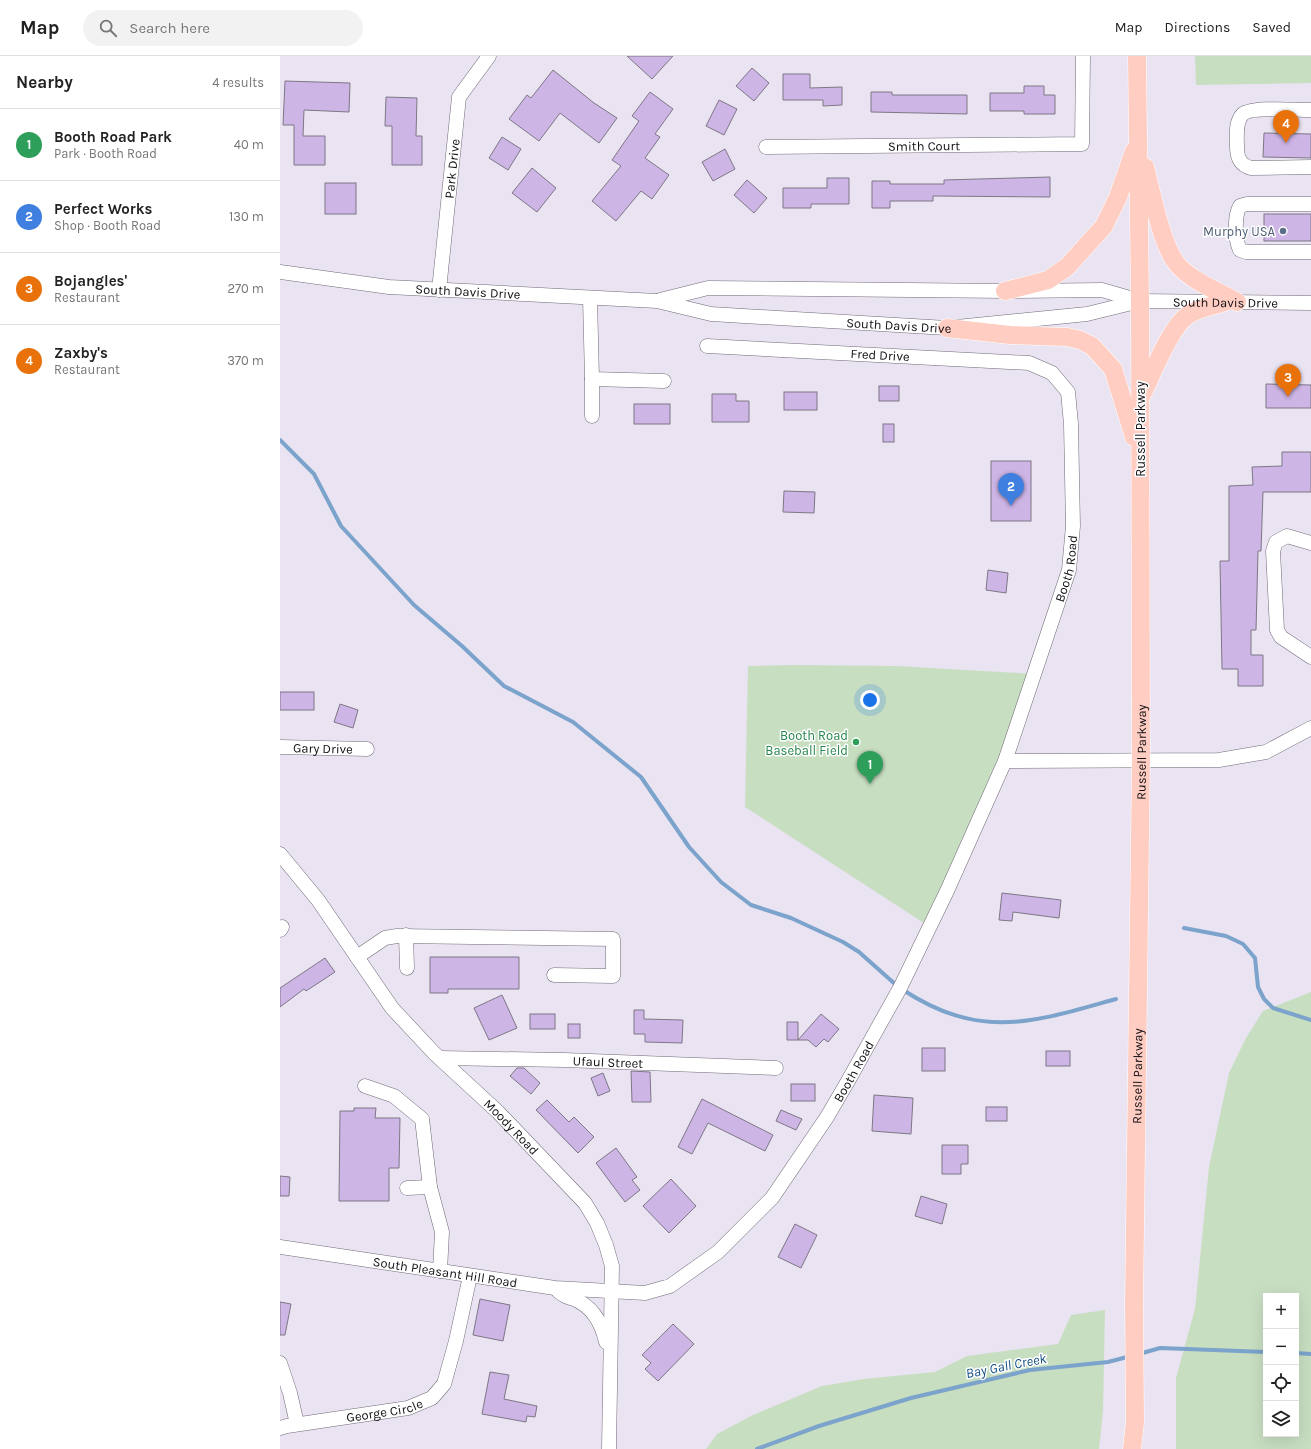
<!DOCTYPE html>
<meta charset="utf-8">
<style>
:root{--surface:#fff;--page:#f2f2f2;--text:#222;--muted:#767676;--line:#e0e0e0;--accent:#b45309}
body{margin:0;font-family:Karla,sans-serif;background:var(--page);color:var(--text)}
.controls{position:absolute;right:12px;bottom:12px;display:grid;overflow:hidden;border-radius:0px;box-shadow:0 4px 16px #0002}
.controls button{width:36px;height:36px;display:grid;place-items:center;padding:0;border:0;border-bottom:1px solid var(--line);background:var(--surface);color:var(--text);font:20px sans-serif}
.you{position:absolute;left:590px;top:644px;width:14px;height:14px;margin:-10px;border:3px solid #fff;border-radius:50%;background:#1a73e8;box-shadow:0 0 0 6px #1a73e833}
.badge{display:grid;place-items:center;width:26px;height:26px;border-radius:50%;background:var(--accent);color:#fff;font-size:13px;font-weight:700}
.pin{position:absolute;translate:-50% -33px;filter:drop-shadow(0 1px 2px #0008)}
.pin::after{content:'';position:absolute;top:21px;width:14px;height:12px;background:inherit;clip-path:polygon(0 0,100% 0,50% 100%)}
.list{margin:0;padding:0;list-style:none}
h2{display:flex;justify-content:space-between;align-items:center;height:52px;margin:0;padding:0 16px;font-size:17px}
h2 small{font-size:13px;font-weight:400;color:var(--muted)}
.list li{display:grid;grid-template-columns:26px 1fr auto;gap:12px;align-items:center;box-sizing:border-box;height:72px;padding:0 16px;border-top:1px solid var(--line)}
.list b{display:block;font-size:15px;white-space:nowrap}
.list p{margin:0;font-size:13px;white-space:nowrap;color:var(--muted)}
.list em{font-size:13px;font-style:normal;color:var(--muted)}
.icon{flex:none;width:22px;height:22px;fill:none;stroke:currentColor;stroke-width:2;stroke-linecap:round;stroke-linejoin:round}
.map{position:relative;flex:none;width:1031px;height:1393px;overflow:hidden}
header{display:flex;align-items:center;gap:24px;box-sizing:border-box;height:56px;padding:0 20px;background:var(--surface);border-bottom:1px solid var(--line)}
header strong{font-size:19px}
nav{display:flex;gap:22px;margin-inline-start:auto;font-size:14px}
.search{width:280px;height:36px;background:var(--page);display:flex;align-items:center;gap:10px;box-sizing:border-box;padding:0 14px;border-radius:22px;color:var(--muted);font-size:15px}
main{display:flex}
aside{flex:1;background:var(--surface)}
.map>svg:first-child{display:block}
.green{fill:#c8dec1;fill-rule:evenodd}
.lines{fill:none;stroke-linecap:round;stroke-linejoin:round}
.stream{stroke:#7ba3cb;stroke-width:4}
.building{fill:#cdb5e6;stroke:#7e7785}
.minor-casing{stroke:#706a77;stroke-width:15}
.major-casing{stroke:#fff;stroke-width:19}
.minor{stroke:#fff;stroke-width:14}
.major{stroke:#ffcdc2;stroke-width:18}
.service-dot{fill:#5c6f8a;stroke:#fff;stroke-width:1.5}
.leisure-dot{fill:#2e9e5b;stroke:#fff;stroke-width:1.5}
.labels{text-anchor:middle;dominant-baseline:central;stroke-width:3;stroke-linejoin:round;paint-order:stroke}
.street-label{font-size:13px;fill:#110f14;stroke:#fff}
.service-label{font-size:13px;fill:#4e5e75;stroke:#fff;text-anchor:end}
.leisure-label{font-size:13px;fill:#27864d;stroke:#fff;text-anchor:end}
.water-label{font-size:14px;font-style:italic;fill:#165184;stroke:#fff}
</style>
<header>
<strong>Map</strong>
<div class="search"><svg class="icon" aria-label="search" viewBox="0 0 24 24"><circle cx="10" cy="10" r="6"/><path d="M15 15l6 6"/></svg>Search here</div>
<nav><a>Map</a><a>Directions</a><a>Saved</a></nav>
</header>
<main>
<aside>
<h2>Nearby<small>4 results</small></h2>
<ul class="list">
<li><span class="badge" style="background:#2e9e5b">1</span><div><b>Booth Road Park</b><p>Park · Booth Road</p></div><em>40 m</em></li>
<li><span class="badge" style="background:#3f7fe0">2</span><div><b>Perfect Works</b><p>Shop · Booth Road</p></div><em>130 m</em></li>
<li><span class="badge" style="background:#e8710a">3</span><div><b>Bojangles'</b><p>Restaurant</p></div><em>270 m</em></li>
<li><span class="badge" style="background:#e8710a">4</span><div><b>Zaxby's</b><p>Restaurant</p></div><em>370 m</em></li>
</ul>
</aside>
<div class="map">
<svg width="1031" height="1393" viewBox="0 0 1031 1393">
<rect width="100%" height="100%" fill="#eae3f2"/>
<g class="green">
<path d="M 915,0 L 1031,0 L 1031,27 L 916,29 Z"/>
<path d="M 514,609 L 616,610 L 754,618 L 650,871 L 465,751 L 468,610 Z"/>
<path d="M 1031,936 L 1031,1393 L 896,1393 L 896,1322 L 915,1253 L 929,1111 L 949,1017 L 966,982 L 983,955 ZM 986,1240 L 1016,1240 L 1016,1378 L 986,1378 Z"/>
<path d="M 825,1254 L 823,1355 L 819,1393 L 426,1393 L 437,1378 L 473,1359 L 542,1330 L 584,1323 L 655,1316 L 687,1300 L 778,1288 L 791,1259 Z"/>
</g>
<g class="lines">
<g class="stream">
<path d="M 0,384 L 34,418 L 61,470 L 134,549 L 182,590 L 224,630 L 293,666 L 361,721 L 409,791 L 441,826 L 471,849 L 511,862 L 563,886 L 579,896 L 615,928"/>
<path d="M 904,872 L 946,880 L 963,888 L 975,902 L 978,931 L 984,943 L 993,952 L 1031,964"/>
<path d="M 623,934 C 702,985 753,966 836,943"/>
<path d="M 1016,1297 L 1031,1298"/>
<path d="M 859,1298 L 880,1292 L 986,1296"/>
<path d="M 477,1393 L 539,1370 L 631,1342 L 750,1314 L 828,1306 L 851,1300"/>
</g>
</g>
<g class="building">
<path d="M 347,0 L 393,0 L 372,23 Z"/>
<path d="M 472,12 L 489,27 L 474,45 L 456,30 Z"/>
<path d="M 273,14 L 314,47 L 337,62 L 319,87 L 280,57 L 259,85 L 229,63 L 247,39 L 251,42 Z"/>
<path d="M 503,18 L 530,18 L 530,32 L 562,31 L 562,49 L 543,50 L 543,44 L 503,44 Z"/>
<path d="M 5,25 L 70,27 L 69,56 L 24,54 L 23,80 L 45,80 L 45,109 L 14,109 L 14,69 L 3,69 Z"/>
<path d="M 744,30 L 764,30 L 764,39 L 775,39 L 775,58 L 744,58 L 744,55 L 710,55 L 710,37 L 744,37 Z"/>
<path d="M 370,36 L 393,53 L 375,78 L 380,81 L 365,102 L 389,119 L 372,143 L 361,135 L 336,165 L 312,145 L 341,110 L 332,104 L 359,65 L 352,60 Z"/>
<path d="M 591,36 L 612,36 L 612,39 L 687,39 L 687,58 L 591,56 Z"/>
<path d="M 106,41 L 137,42 L 136,80 L 142,80 L 142,109 L 112,109 L 112,70 L 105,70 Z"/>
<path d="M 439,44 L 457,53 L 444,79 L 426,70 Z"/>
<path d="M 984,77 L 1031,78 L 1031,102 L 983,101 Z"/>
<path d="M 222,81 L 241,93 L 228,114 L 209,102 Z"/>
<path d="M 445,93 L 455,113 L 433,125 L 422,106 Z"/>
<path d="M 252,112 L 276,132 L 257,156 L 232,137 Z"/>
<path d="M 770,121 L 770,141 L 653,140 L 653,145 L 610,145 L 610,152 L 592,152 L 592,125 L 610,125 L 610,128 L 664,128 L 664,124 Z"/>
<path d="M 547,122 L 569,122 L 569,148 L 531,148 L 531,152 L 503,152 L 503,132 L 547,132 Z"/>
<path d="M 467,124 L 487,142 L 474,157 L 454,139 Z"/>
<rect x="45" y="127" width="31" height="31"/>
<rect x="984" y="158" width="47" height="27"/>
<path d="M 986,328 L 1031,329 L 1031,352 L 986,352 Z"/>
<rect x="599" y="330" width="20" height="15"/>
<rect x="504" y="336" width="33" height="18"/>
<path d="M 432,338 L 456,338 L 456,345 L 469,345 L 469,366 L 432,366 Z"/>
<rect x="354" y="348" width="36" height="20"/>
<rect x="603" y="368" width="11" height="18"/>
<path d="M 1002,396 L 1031,396 L 1031,436 L 983,436 L 981,495 L 978,495 L 976,574 L 971,574 L 971,599 L 983,599 L 983,630 L 958,630 L 958,613 L 942,613 L 940,505 L 949,505 L 949,430 L 973,429 L 972,411 L 1002,410 Z"/>
<rect x="711" y="405" width="40" height="60"/>
<path d="M 504,435 L 535,436 L 534,457 L 503,456 Z"/>
<path d="M 708,514 L 728,517 L 726,537 L 706,534 Z"/>
<rect x="0" y="636" width="34" height="18"/>
<path d="M 60,648 L 78,654 L 73,672 L 54,666 Z"/>
<path d="M 722,837 L 781,844 L 779,862 L 733,856 L 732,865 L 719,864 Z"/>
<path d="M 150,901 L 239,901 L 239,933 L 168,933 L 168,937 L 150,937 Z"/>
<path d="M 45,902 L 55,916 L 26,935 L 24,933 L 0,951 L 0,932 Z"/>
<path d="M 222,939 L 237,972 L 209,984 L 194,952 Z"/>
<path d="M 354,954 L 364,954 L 364,963 L 403,964 L 402,987 L 365,986 L 365,978 L 354,978 Z"/>
<rect x="250" y="958" width="25" height="15"/>
<path d="M 541,958 L 559,973 L 548,986 L 544,983 L 536,991 L 528,984 L 507,984 L 507,966 L 518,966 L 518,984 Z"/>
<rect x="288" y="968" width="12" height="14"/>
<rect x="642" y="992" width="23" height="23"/>
<rect x="766" y="995" width="24" height="15"/>
<path d="M 237,1012 L 244,1012 L 260,1027 L 251,1038 L 230,1020 Z"/>
<path d="M 351,1015 L 370,1016 L 371,1046 L 352,1046 Z"/>
<path d="M 323,1017 L 330,1035 L 318,1040 L 311,1022 Z"/>
<rect x="511" y="1028" width="24" height="17"/>
<path d="M 594,1039 L 633,1042 L 631,1078 L 592,1075 Z"/>
<path d="M 422,1043 L 493,1079 L 485,1095 L 428,1067 L 412,1098 L 398,1091 Z"/>
<path d="M 267,1044 L 289,1066 L 294,1061 L 314,1081 L 298,1097 L 256,1054 Z"/>
<rect x="706" y="1051" width="21" height="14"/>
<path d="M 74,1052 L 96,1052 L 95,1062 L 120,1062 L 119,1112 L 109,1112 L 109,1145 L 59,1145 L 60,1055 L 74,1055 Z"/>
<path d="M 501,1054 L 522,1063 L 516,1074 L 496,1065 Z"/>
<path d="M 662,1089 L 688,1089 L 688,1108 L 681,1108 L 681,1118 L 662,1118 Z"/>
<path d="M 336,1092 L 357,1121 L 352,1124 L 360,1134 L 345,1146 L 316,1107 Z"/>
<path d="M 0,1120 L 10,1121 L 9,1140 L 0,1140 Z"/>
<path d="M 391,1123 L 416,1150 L 389,1177 L 363,1150 Z"/>
<path d="M 641,1140 L 667,1148 L 662,1168 L 635,1160 Z"/>
<path d="M 515,1168 L 537,1179 L 521,1212 L 498,1201 Z"/>
<path d="M 200,1243 L 230,1249 L 223,1285 L 193,1279 Z"/>
<path d="M 0,1246 L 11,1248 L 5,1279 L 0,1279 Z"/>
<path d="M 393,1268 L 414,1288 L 378,1325 L 365,1313 L 371,1307 L 362,1299 Z"/>
<path d="M 210,1316 L 229,1319 L 224,1343 L 257,1350 L 255,1361 L 247,1360 L 246,1366 L 202,1358 Z"/>
</g>
<g class="lines">
<defs>
<g id="minor">
<path d="M 1031,54 C 1018,54 969,50 962,59 C 955,67 957,81 957,91 C 957,102 960,109 971,112 L 1031,111"/>
<path id="s1" d="M 486,91 L 802,88 L 803,0"/>
<path d="M 1031,148 L 967,148 L 960,150 C 954,160 955,184 960,194 L 966,196 L 1031,196"/>
<path id="s2" d="M 0,216 L 109,231 L 377,245 L 431,258 L 667,272 L 807,258 L 860,245 L 1031,247"/>
<path id="s3" d="M 159,234 L 179,41 L 209,0"/>
<path d="M 310,242 L 312,323 L 384,325"/>
<path d="M 380,244 L 428,232 L 725,235 L 822,234 L 860,245"/>
<path d="M 312,360 L 312,323"/>
<path d="M 1031,487 L 1007,480 L 996,486 L 993,495 L 997,574 L 1001,581 L 1031,601"/>
<path id="s4" d="M 0,691 L 87,693"/>
<path d="M 725,705 L 939,704 L 986,696 L 1031,672"/>
<path id="s5" d="M 0,798 L 38,844 L 112,952 L 154,997 L 218,1056 L 305,1147 L 317,1167 L 326,1189 L 332,1210 L 329,1393"/>
<path d="M 0,874 L 2,871"/>
<path d="M 126,879 L 127,912"/>
<path d="M 77,901 L 105,882 L 117,880 L 333,883 L 333,920 L 274,919"/>
<path id="s6" d="M 160,1002 L 284,1004 L 496,1012"/>
<path d="M 85,1030 L 114,1040 L 142,1063 L 150,1131 L 162,1176 L 160,1215"/>
<path d="M 127,1132 L 150,1131"/>
<path id="s7" d="M 0,1191 L 275,1232 L 365,1237 L 390,1230 L 438,1196 L 492,1142 L 547,1061 L 568,1025 L 620,932 L 667,835 L 725,705 L 789,514 L 793,470 L 791,368 L 788,336 L 772,317 L 749,307 L 427,290"/>
<path d="M 278,1235 C 284,1240 287,1241 294,1243 C 314,1251 322,1268 326,1286"/>
<path d="M 0,1307 L 10,1337 L 17,1368"/>
<path id="s8" d="M 0,1372 L 7,1370 L 128,1352 L 152,1342 L 164,1328 L 176,1285 L 190,1220"/>
</g>
<g id="major">
<path d="M 865,111 C 872,137 881,188 897,208 C 911,225 938,235 957,246"/>
<path d="M 725,235 L 768,224 L 787,211 L 824,170 L 838,141 L 854,95"/>
<path d="M 667,272 L 730,279 L 787,281 L 800,284 L 812,290 L 833,313 L 854,381"/>
<path d="M 862,339 C 872,319 890,271 908,259 C 918,252 933,250 945,246"/>
<path id="s9" d="M 852,1393 L 855,1366 L 854,1249 L 861,704 L 860,245 L 857,0"/>
</g>
</defs>
<use href="#minor" class="minor-casing"/>
<use href="#major" class="major-casing"/>
<use href="#minor" class="minor"/>
<use href="#major" class="major"/>
</g>
<circle class="service-dot" cx="1003" cy="175" r="4"/>
<circle class="leisure-dot" cx="576" cy="686" r="4"/>
<g class="labels">
<g class="street-label">
<text stroke="none"><textPath href="#s1" startOffset="158">Smith Court</textPath></text>
<text stroke="none"><textPath href="#s3" startOffset="122">Park Drive</textPath></text>
<text stroke="none"><textPath href="#s2" startOffset="189">South Davis Drive</textPath></text>
<text stroke="none"><textPath href="#s2" startOffset="951">South Davis Drive</textPath></text>
<text stroke="none"><textPath href="#s2" startOffset="622">South Davis Drive</textPath></text>
<text transform="translate(600 299) rotate(3)">Fred Drive</text>
<text transform="translate(860 373) rotate(-90)">Russell Parkway</text>
<text stroke="none"><textPath href="#s7" startOffset="1228">Booth Road</textPath></text>
<text stroke="none"><textPath href="#s4" startOffset="43">Gary Drive</textPath></text>
<text stroke="none"><textPath href="#s9" startOffset="697">Russell Parkway</textPath></text>
<text stroke="none"><textPath href="#s6" startOffset="168">Ufaul Street</textPath></text>
<text stroke="none"><textPath href="#s7" startOffset="680">Booth Road</textPath></text>
<text stroke="none"><textPath href="#s9" startOffset="373">Russell Parkway</textPath></text>
<text stroke="none"><textPath href="#s5" startOffset="359">Moody Road</textPath></text>
<text stroke="none"><textPath href="#s7" startOffset="167">South Pleasant Hill Road</textPath></text>
<text stroke="none"><textPath href="#s8" startOffset="106">George Circle</textPath></text>
</g>
<g class="service-label">
<text x="995" y="175">Murphy USA</text>
</g>
<g class="leisure-label">
<text x="568" y="679">Booth Road<tspan x="568" dy="15">Baseball Field</tspan></text>
</g>
<g class="water-label">
<text transform="translate(726 1310) rotate(-11)">Bay Gall Creek</text>
</g>
</g>
</svg>
<div class="controls">
<button>+</button>
<button>−</button>
<button><svg class="icon" aria-label="locate" viewBox="0 0 24 24"><circle cx="12" cy="12" r="6"/><path d="M12 2v4M12 18v4M2 12h4M18 12h4"/></svg></button>
<button><svg class="icon" aria-label="layers" viewBox="0 0 24 24"><path d="M12 4l9 5-9 5-9-5zM3 14l9 5 9-5"/></svg></button>
</div>
<div class="you"></div>
<div class="pin badge" style="left:590px;top:728px;background:#2e9e5b">1</div>
<div class="pin badge" style="left:731px;top:450px;background:#3f7fe0">2</div>
<div class="pin badge" style="left:1008px;top:341px;background:#e8710a">3</div>
<div class="pin badge" style="left:1006px;top:87px;background:#e8710a">4</div>
</div>
</main>
